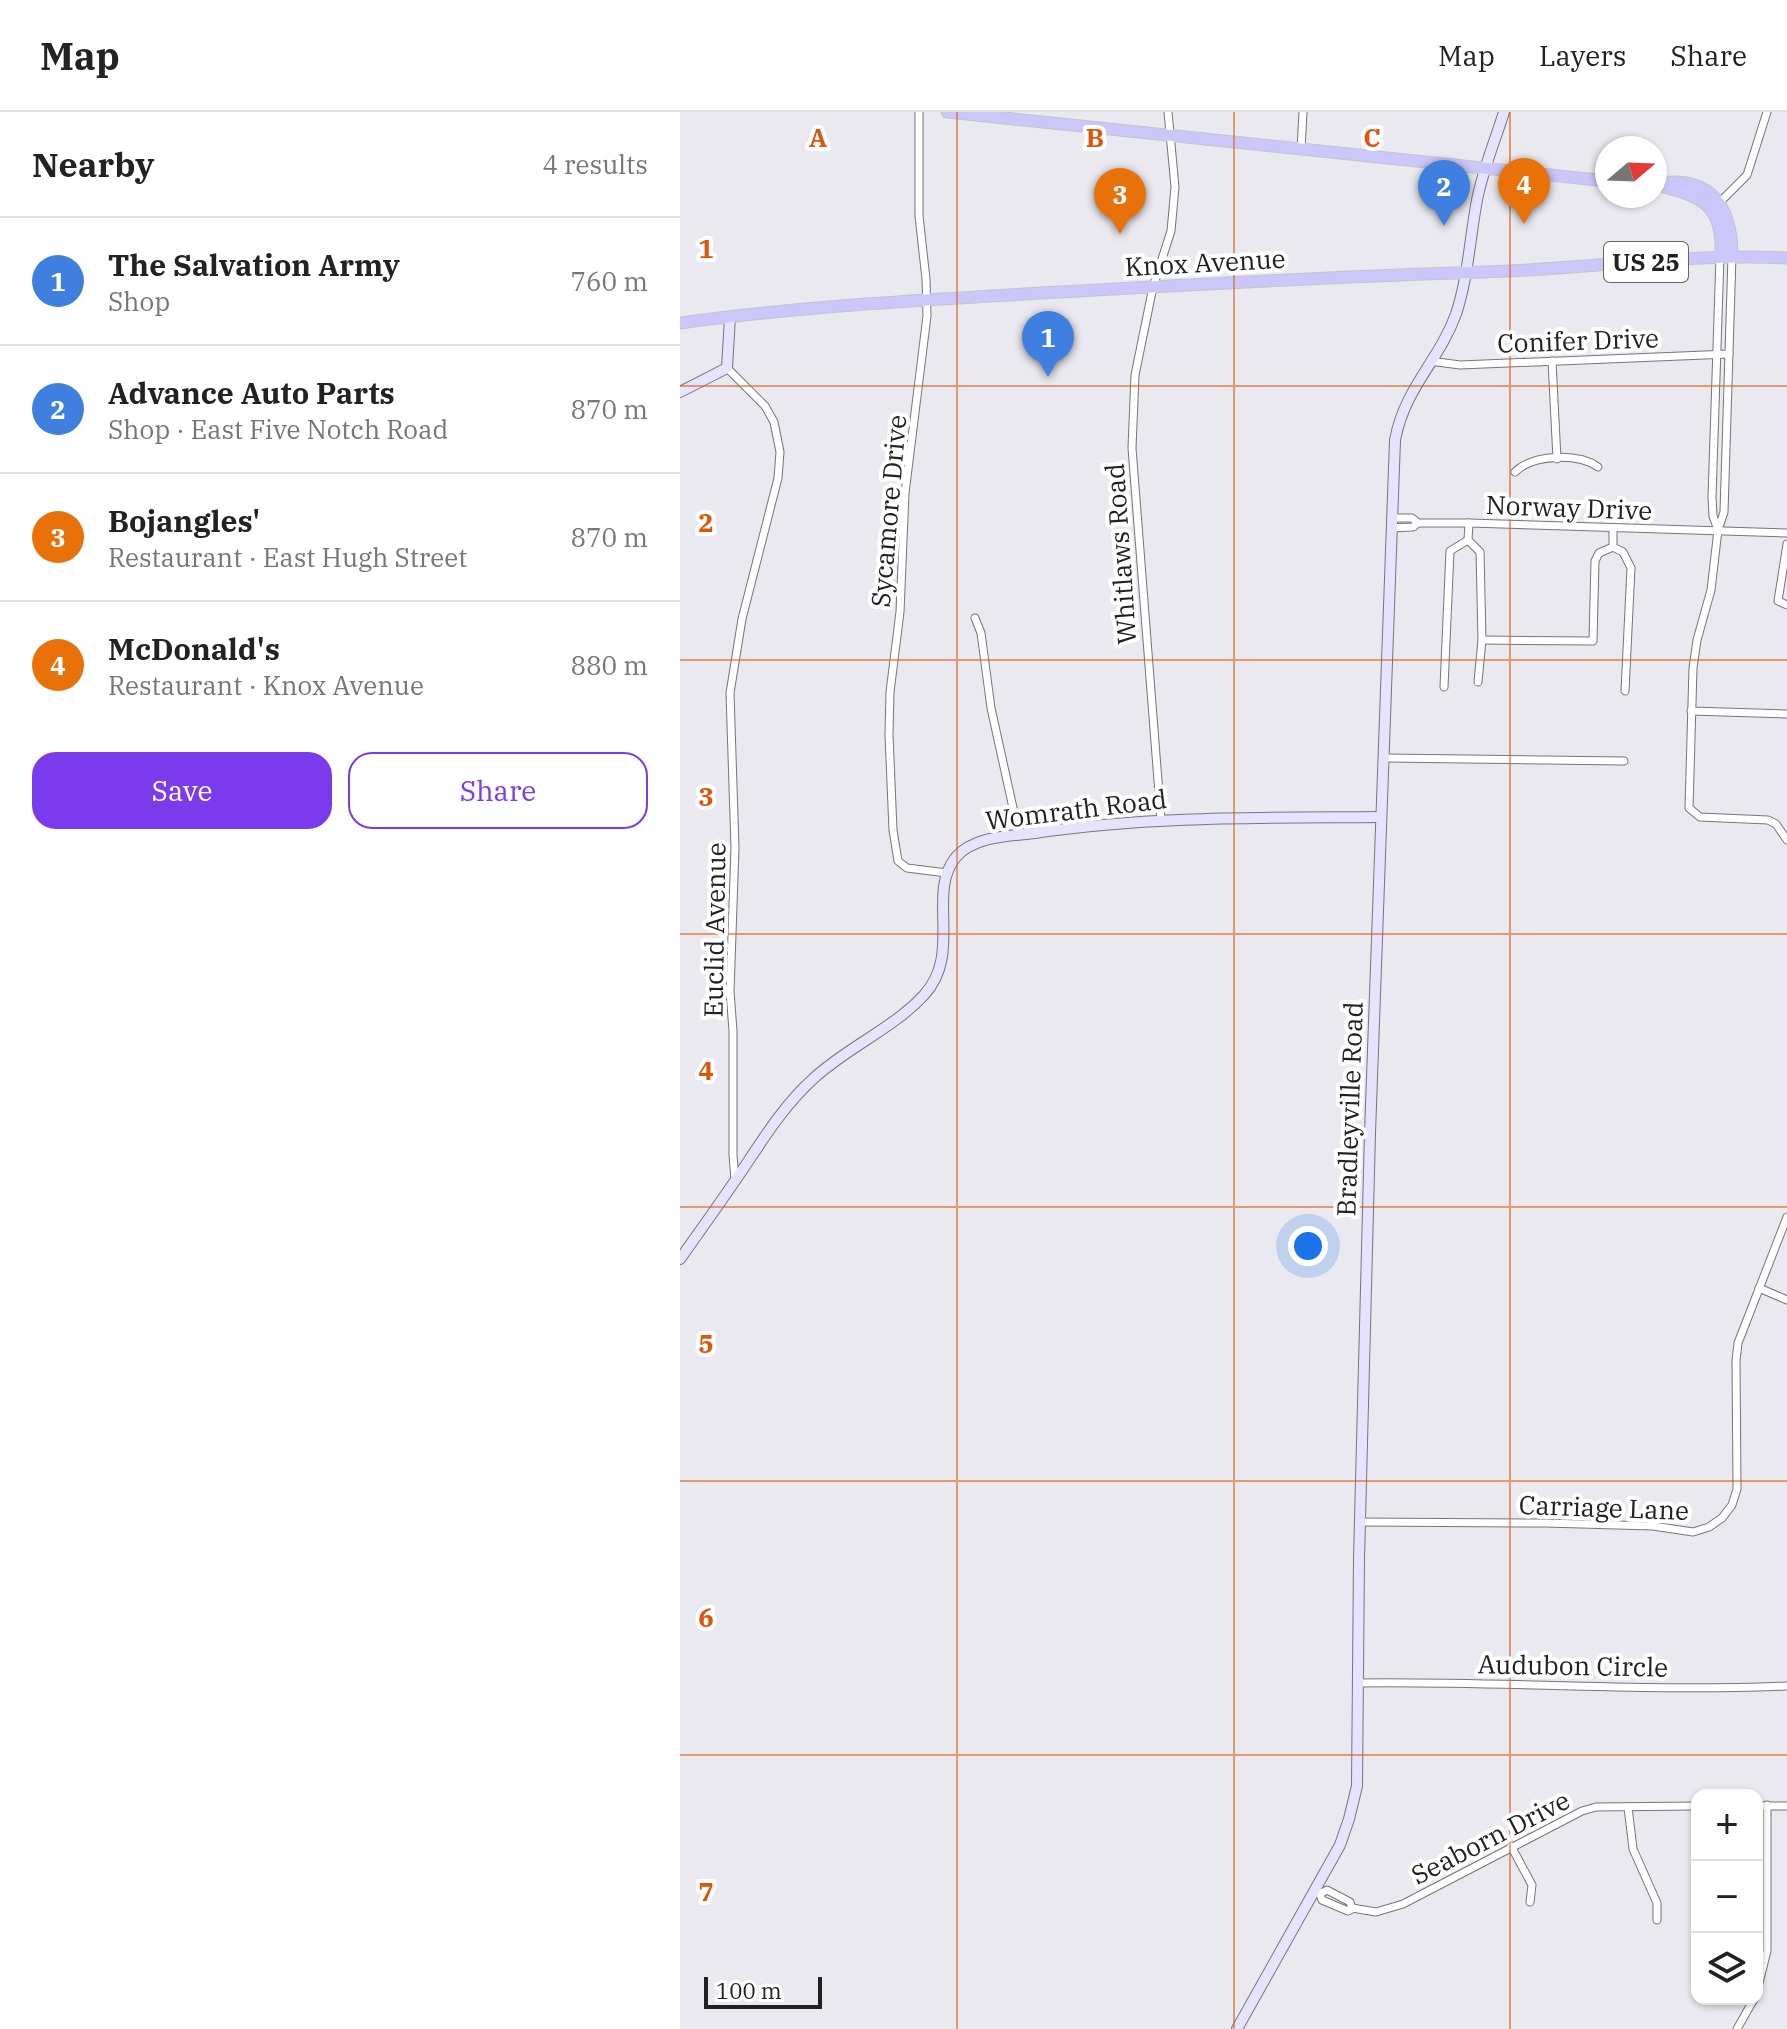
<!DOCTYPE html>
<meta charset="utf-8">
<style>
:root{--surface:#fff;--page:#f2f2f2;--text:#222;--muted:#767676;--line:#e0e0e0;--accent:#7c3aed}
body{margin:0;font-family:"IBM Plex Serif",serif;background:var(--page);color:var(--text)}
.controls{position:absolute;right:24px;bottom:24px;display:grid;overflow:hidden;border-radius:16px;box-shadow:0 2px 6px #0004}
.controls button{width:72px;height:72px;display:grid;place-items:center;padding:0;border:0;border-bottom:2px solid var(--line);background:var(--surface);color:var(--text);font:40px sans-serif}
.compass{position:absolute;left:915px;top:24px;width:72px;height:72px;border-radius:50%;background:var(--surface);box-shadow:0 2px 6px #0004;rotate:71deg}
.scale{position:absolute;left:24px;bottom:20px;width:118px;box-sizing:border-box;padding-left:8px;border:4px solid #212123;border-top:0;font-size:22px;line-height:28px;white-space:nowrap;color:#212123;-webkit-text-stroke:6px #fff;paint-order:stroke}
.you{position:absolute;left:628px;top:1134px;width:28px;height:28px;margin:-20px;border:6px solid #fff;border-radius:50%;background:#1a73e8;box-shadow:0 0 0 12px #1a73e833}
.badge{display:grid;place-items:center;width:52px;height:52px;border-radius:50%;background:var(--accent);color:#fff;font-size:26px;font-weight:700}
.pin{position:absolute;translate:-50% -66px;filter:drop-shadow(0 2px 4px #0008)}
.pin::after{content:'';position:absolute;top:42px;width:28px;height:24px;background:inherit;clip-path:polygon(0 0,100% 0,50% 100%)}
.list{margin:0;padding:0;list-style:none}
h2{display:flex;justify-content:space-between;align-items:center;height:104px;margin:0;padding:0 32px;font-size:34px}
h2 small{font-size:26px;font-weight:400;color:var(--muted)}
.list li{display:grid;grid-template-columns:52px 1fr auto;gap:24px;align-items:center;box-sizing:border-box;height:128px;padding:0 32px;border-top:2px solid var(--line)}
.list b{display:block;font-size:30px;white-space:nowrap}
.list p{margin:0;font-size:26px;white-space:nowrap;color:var(--muted)}
.list em{font-size:26px;font-style:normal;color:var(--muted)}
.actions{display:flex;gap:16px;padding:24px 32px}
.actions a{flex:1;padding:18px 0;border:2px solid var(--accent);border-radius:24px;text-align:center;font-size:28px;color:var(--accent)}
.actions .main{background:var(--accent);color:#fff}
.icon{flex:none;width:44px;height:44px;fill:none;stroke:currentColor;stroke-width:2;stroke-linecap:round;stroke-linejoin:round}
.map{position:relative;flex:none;width:1107px;height:1917px;overflow:hidden}
header{display:flex;align-items:center;gap:48px;box-sizing:border-box;height:112px;padding:0 40px;background:var(--surface);border-bottom:2px solid var(--line)}
header strong{font-size:38px}
nav{display:flex;gap:44px;margin-inline-start:auto;font-size:28px}
main{display:flex}
aside{flex:1;background:var(--surface)}
.map>svg:first-child{display:block}
.lines{fill:none;stroke-linecap:round;stroke-linejoin:round}
.street-casing{stroke:#75757a;stroke-width:9}
.secondary-casing{stroke:#75757a;stroke-width:12}
.primary-casing{stroke:#c5c5c6;stroke-width:13}
.street{stroke:#fff;stroke-width:7}
.secondary{stroke:#e6e3fd;stroke-width:10}
.primary{stroke:#ccc7fb;stroke-width:11}
.grid{fill:none;stroke:#de560d;stroke-width:2;stroke-opacity:0.55}
.labels{text-anchor:middle;dominant-baseline:central;stroke-width:8;stroke-linejoin:round;paint-order:stroke}
.shield{fill:#fff;stroke:#646465;stroke-width:2}
.shield-label{font-size:24px;font-weight:bold;fill:#212123}
.street-label{font-size:26px;fill:#212123;stroke:#fff}
.grid-label{font-size:26px;text-anchor:middle;font-weight:bold;fill:#de560d;stroke:#fff;stroke-width:8;stroke-linejoin:round;paint-order:stroke}
</style>
<header>
<strong>Map</strong>
<nav><a>Map</a><a>Layers</a><a>Share</a></nav>
</header>
<main>
<aside>
<h2>Nearby<small>4 results</small></h2>
<ul class="list">
<li><span class="badge" style="background:#3f7fe0">1</span><div><b>The Salvation Army</b><p>Shop</p></div><em>760 m</em></li>
<li><span class="badge" style="background:#3f7fe0">2</span><div><b>Advance Auto Parts</b><p>Shop · East Five Notch Road</p></div><em>870 m</em></li>
<li><span class="badge" style="background:#e8710a">3</span><div><b>Bojangles'</b><p>Restaurant · East Hugh Street</p></div><em>870 m</em></li>
<li><span class="badge" style="background:#e8710a">4</span><div><b>McDonald's</b><p>Restaurant · Knox Avenue</p></div><em>880 m</em></li>
</ul>
<div class="actions"><a class="main">Save</a><a>Share</a></div>
</aside>
<div class="map">
<svg width="1107" height="1917" viewBox="0 0 1107 1917">
<rect width="100%" height="100%" fill="#e9e9ef"/>
<g class="lines">
<defs>
<g id="street">
<path d="M 239,0 L 239,104 L 246,167 L 247,204 L 225,381 L 220,500 L 210,580 L 209,623 L 213,718 L 218,749 L 227,756 L 267,761"/>
<path d="M 621,38 L 623,0"/>
<path d="M 1039,91 L 1067,63 L 1087,0"/>
<path d="M 1052,144 L 1044,400 L 1038,418 L 1031,478 L 1017,528 L 1013,556 L 1009,696 L 1020,705 L 1088,708 L 1096,712 L 1107,728"/>
<path d="M 750,249 L 780,253 L 1049,242"/>
<path d="M 872,249 L 877,347"/>
<path d="M 47,256 L 85,294 L 94,310 L 100,340 L 98,366 L 62,507 L 50,581 L 55,736 L 50,879 L 53,919 L 53,1043 L 55,1068"/>
<path d="M 835,360 C 853,342 898,341 918,355"/>
<path d="M 711,406 L 732,406 L 738,411"/>
<path d="M 789,411 L 788,428 L 800,440 L 802,528 L 798,570"/>
<path d="M 711,416 L 733,415 L 738,411 L 789,411 L 1107,421"/>
<path d="M 1038,418 L 1033,404 L 1032,385 L 1040,145"/>
<path d="M 1107,432 L 1098,489 L 1107,493"/>
<path d="M 933,435 L 943,440 L 951,456 L 945,579"/>
<path d="M 295,506 L 301,521 L 311,596 L 339,723"/>
<path d="M 802,528 L 913,529 L 915,449 L 919,441 L 933,435 L 933,416"/>
<path d="M 764,575 L 770,439 L 788,428"/>
<path d="M 1011,599 L 1107,602"/>
<path d="M 705,646 L 944,649"/>
<path d="M 481,707 L 452,336 L 455,263 L 473,175 L 491,119 L 495,75 L 488,0"/>
<path d="M 1079,1176 L 1107,1188"/>
<path d="M 680,1410 L 865,1411 L 973,1414 L 1013,1420 L 1029,1415 L 1042,1406 L 1052,1393 L 1057,1377 L 1056,1249 L 1058,1231 L 1107,1105"/>
<path d="M 678,1571 C 821,1569 964,1580 1107,1574"/>
<path d="M 1077,1694 L 1107,1694"/>
<path d="M 948,1695 L 953,1737 L 977,1791 L 977,1808"/>
<path d="M 831,1734 L 852,1773 L 850,1790"/>
<path d="M 634,1779 L 640,1782 L 647,1778 L 670,1790 L 672,1797 L 668,1799 L 642,1788 L 640,1782"/>
<path d="M 672,1796 L 696,1800 L 723,1792 L 902,1699 L 916,1695 L 1017,1694"/>
<path d="M 1077,1879 L 1087,1839 L 1087,1693"/>
<path d="M 1057,1917 L 1074,1887"/>
</g>
<g id="secondary">
<path d="M 0,280 L 47,256 L 50,205"/>
<path d="M 0,1147 C 20,1119 40,1091 59,1063 C 82,1029 103,994 133,967 C 166,936 214,916 244,883 C 283,841 246,781 276,745 C 294,724 330,724 355,721 C 470,704 585,706 701,705"/>
<path d="M 557,1917 L 660,1733 L 669,1707 L 677,1674 L 679,1447 L 690,1021 L 715,328 C 725,275 759,249 776,202 C 788,166 790,125 797,88 C 803,57 815,29 824,0"/>
</g>
<g id="primary">
<path d="M 267,0 L 927,69"/>
<path d="M 975,72 C 1029,62 1052,92 1052,144"/>
<path d="M 976,73 C 1021,84 1043,91 1041,144"/>
<path d="M 0,211 C 126,194 254,187 381,180 C 522,172 663,164 805,160 C 906,157 1006,141 1107,146"/>
</g>
</defs>
<use href="#street" class="street-casing"/>
<use href="#secondary" class="secondary-casing"/>
<use href="#primary" class="primary-casing"/>
<use href="#street" class="street"/>
<use href="#secondary" class="secondary"/>
<use href="#primary" class="primary"/>
</g>
<path class="grid" d="M 277,0 L 277,1917M 554,0 L 554,1917M 830,0 L 830,1917M 0,274 L 1107,274M 0,548 L 1107,548M 0,822 L 1107,822M 0,1095 L 1107,1095M 0,1369 L 1107,1369M 0,1643 L 1107,1643"/>
<g class="labels">
<rect class="shield" x="924" y="130" width="84" height="40" rx="6"/>
<g class="shield-label">
<text x="966" y="150">US 25</text>
</g>
<g class="street-label">
<text transform="translate(525 150) rotate(-3)">Knox Avenue</text>
<text transform="translate(898 228) rotate(-2)">Conifer Drive</text>
<text transform="translate(889 395) rotate(2)">Norway Drive</text>
<text transform="translate(208 399) rotate(-85)">Sycamore Drive</text>
<text transform="translate(440 442) rotate(-94)">Whitlaws Road</text>
<text transform="translate(396 697) rotate(-7)">Womrath Road</text>
<text transform="translate(34 818) rotate(-89)">Euclid Avenue</text>
<text transform="translate(669 997) rotate(-88)">Bradleyville Road</text>
<text transform="translate(924 1395) rotate(2)">Carriage Lane</text>
<text transform="translate(893 1553) rotate(1)">Audubon Circle</text>
<text transform="translate(810 1725) rotate(-27)">Seaborn Drive</text>
</g>
</g>
<g class="grid-label">
<text x="138" y="35">A</text>
<text x="415" y="35">B</text>
<text x="692" y="35">C</text>
<text x="26" y="146">1</text>
<text x="26" y="420">2</text>
<text x="26" y="694">3</text>
<text x="26" y="968">4</text>
<text x="26" y="1241">5</text>
<text x="26" y="1515">6</text>
<text x="26" y="1789">7</text>
</g>
</svg>
<div class="controls">
<button>+</button>
<button>−</button>
<button><svg class="icon" aria-label="layers" viewBox="0 0 24 24"><path d="M12 4l9 5-9 5-9-5zM3 14l9 5 9-5"/></svg></button>
</div>
<svg class="compass" viewBox="-18 -18 36 36"><path d="M0-13l5 13h-10z" fill="#e53935"/><path d="M0 13l5-13h-10z" fill="#767676"/></svg>
<div class="scale">100 m</div>
<div class="you"></div>
<div class="pin badge" style="left:368px;top:265px;background:#3f7fe0">1</div>
<div class="pin badge" style="left:764px;top:114px;background:#3f7fe0">2</div>
<div class="pin badge" style="left:440px;top:122px;background:#e8710a">3</div>
<div class="pin badge" style="left:844px;top:112px;background:#e8710a">4</div>
</div>
</main>
